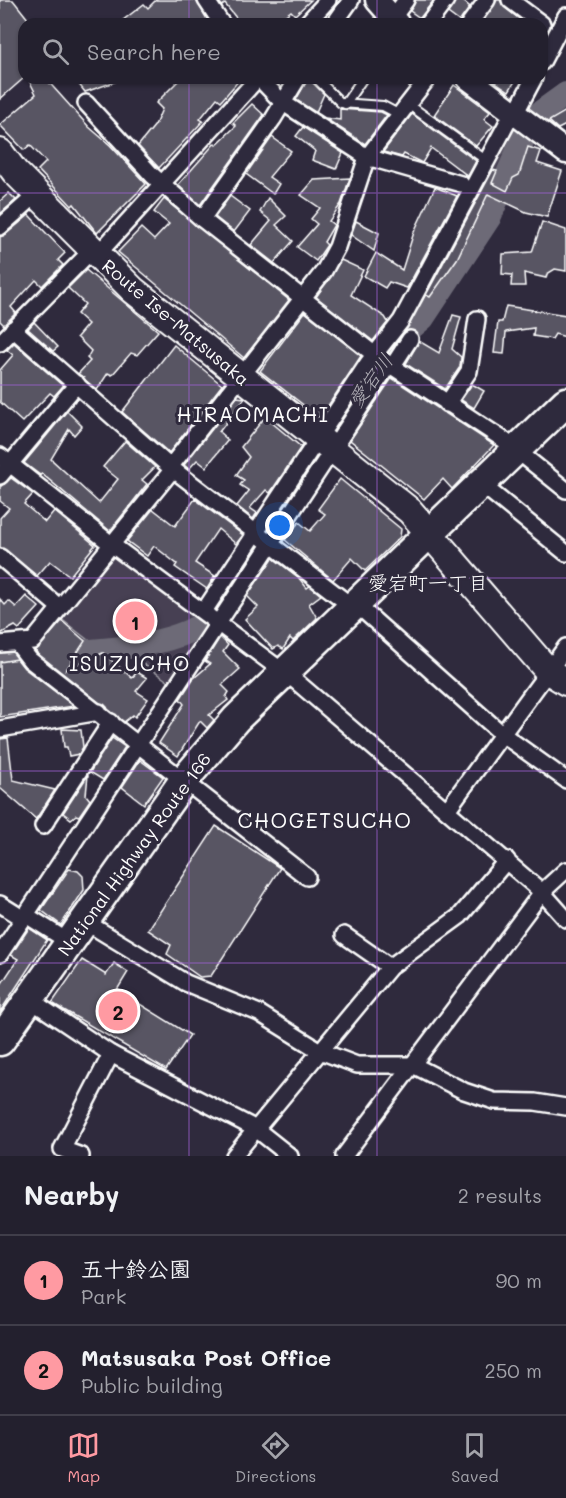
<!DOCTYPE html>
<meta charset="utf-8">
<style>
:root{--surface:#23202e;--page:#2f2d3a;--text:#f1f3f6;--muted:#a3a3aa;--line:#403e4a;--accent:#ff9aa2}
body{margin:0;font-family:Mali,"Klee One",sans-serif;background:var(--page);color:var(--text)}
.you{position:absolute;left:280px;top:526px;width:21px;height:21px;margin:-15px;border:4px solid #fff;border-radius:50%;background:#1a73e8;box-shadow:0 0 0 9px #1a73e833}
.badge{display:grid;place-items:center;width:39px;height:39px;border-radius:50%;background:var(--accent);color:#111;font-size:20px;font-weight:700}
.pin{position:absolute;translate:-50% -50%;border:3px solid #fff;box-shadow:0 2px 6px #0006}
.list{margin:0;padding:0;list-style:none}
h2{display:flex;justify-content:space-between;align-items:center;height:78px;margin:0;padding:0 24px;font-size:26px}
h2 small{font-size:20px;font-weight:400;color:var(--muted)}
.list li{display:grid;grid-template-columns:39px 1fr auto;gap:18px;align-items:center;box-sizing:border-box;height:90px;padding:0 24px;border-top:2px solid var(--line)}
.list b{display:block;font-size:22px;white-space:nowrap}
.list p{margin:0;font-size:20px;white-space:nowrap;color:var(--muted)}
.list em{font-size:20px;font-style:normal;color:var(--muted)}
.icon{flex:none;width:33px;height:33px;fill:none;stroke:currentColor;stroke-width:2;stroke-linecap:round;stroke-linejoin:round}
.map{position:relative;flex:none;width:566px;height:1156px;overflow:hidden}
.search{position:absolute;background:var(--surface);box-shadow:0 2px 4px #0004;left:18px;right:18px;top:18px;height:66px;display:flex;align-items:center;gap:15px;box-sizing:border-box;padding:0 21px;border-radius:18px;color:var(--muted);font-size:22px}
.sheet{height:258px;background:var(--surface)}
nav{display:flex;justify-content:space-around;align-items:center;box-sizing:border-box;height:84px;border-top:2px solid var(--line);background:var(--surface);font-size:16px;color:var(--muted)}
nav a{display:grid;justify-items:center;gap:3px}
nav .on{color:var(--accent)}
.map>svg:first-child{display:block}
.green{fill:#464152;stroke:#a2a0a8;stroke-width:1.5}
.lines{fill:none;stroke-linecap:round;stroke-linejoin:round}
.river{stroke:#6d6a77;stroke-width:24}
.building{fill:#595564;stroke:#fff;stroke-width:1.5}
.lane-casing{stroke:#fff;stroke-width:12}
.street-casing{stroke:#fff;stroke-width:20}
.secondary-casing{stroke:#fff;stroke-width:27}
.primary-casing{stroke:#fff;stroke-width:30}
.highway-casing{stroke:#fff;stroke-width:33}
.lane{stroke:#2f2a3d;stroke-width:8}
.street{stroke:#2f2a3d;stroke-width:15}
.secondary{stroke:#2f2a3d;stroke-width:22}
.primary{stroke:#2f2a3d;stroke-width:26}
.highway{stroke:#2f2a3d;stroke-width:28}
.grid{fill:none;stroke:#9c61cf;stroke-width:1.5;stroke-opacity:0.55}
.labels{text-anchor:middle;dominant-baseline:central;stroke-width:6;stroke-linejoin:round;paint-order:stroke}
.street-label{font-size:18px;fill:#fff;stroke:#2f2a3d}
.water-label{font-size:20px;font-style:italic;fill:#b6b4bb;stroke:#2f2a3d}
.neighbourhood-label{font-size:20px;fill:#fff;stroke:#2f2a3d}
.quarter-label{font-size:21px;letter-spacing:1.5px;fill:#fff;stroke:#2f2a3d}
</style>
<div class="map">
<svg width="566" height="1156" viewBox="0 0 566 1156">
<rect width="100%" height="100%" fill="#2f2a3d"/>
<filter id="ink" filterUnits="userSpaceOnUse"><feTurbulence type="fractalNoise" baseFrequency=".0167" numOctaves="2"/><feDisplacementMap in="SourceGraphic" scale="12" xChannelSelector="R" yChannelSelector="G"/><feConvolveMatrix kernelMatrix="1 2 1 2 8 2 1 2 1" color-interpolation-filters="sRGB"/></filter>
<g filter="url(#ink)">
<g class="green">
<path d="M 510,127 L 521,135 L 499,184 L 484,176 Z"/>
<path d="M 113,553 L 211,625 L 172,684 L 110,641 L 88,640 L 60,618 Z"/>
</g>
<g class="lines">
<path class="river" d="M 0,656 C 58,652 166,655 211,618 L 378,364 L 389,356 L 405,333 L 423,318 L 489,218 L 523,139 L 541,112 L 566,94"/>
</g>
<g class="building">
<path d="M 0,0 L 13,0 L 32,24 L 24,24 L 24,78 L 0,99 Z"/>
<path d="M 156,0 L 196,0 L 210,24 L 118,24 L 144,4 L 148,8 Z"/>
<path d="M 218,0 L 311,0 L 295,15 L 291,11 L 274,24 L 241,24 L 225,4 L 222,6 Z"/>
<path d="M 416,0 L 434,0 L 420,18 L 410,11 Z"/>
<path d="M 456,0 L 462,0 L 470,7 L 460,22 L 448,13 Z"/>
<path d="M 497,0 L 500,0 L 504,7 L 522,21 L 520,24 L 481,24 Z"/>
<path d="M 28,78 L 45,78 L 89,127 L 110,145 L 146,184 L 97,233 L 74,204 L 72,206 L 38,170 L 46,162 L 30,145 L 24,150 L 0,125 L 36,94 Z"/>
<path d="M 74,78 L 120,78 L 120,80 L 85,92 Z"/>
<path d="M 181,78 L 241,78 L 221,101 L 217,98 L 200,119 L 203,121 L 159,168 L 138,146 L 155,125 L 162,109 L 156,103 Z"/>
<path d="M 308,78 L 324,94 L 316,112 L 325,118 L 340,120 L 340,109 L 381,112 L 387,115 L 365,144 L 296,100 Z"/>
<path d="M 490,78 L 517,78 L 509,91 Z"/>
<path d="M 454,85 L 490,112 L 484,119 L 493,126 L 476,146 L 434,115 Z"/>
<path d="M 252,104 L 264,115 L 200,205 L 178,185 L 215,143 L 216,145 L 236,126 L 233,123 Z"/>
<path d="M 566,111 L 566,125 L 558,129 L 549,121 Z"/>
<path d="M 412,114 L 476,161 L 468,176 L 431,148 L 422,163 L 404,154 L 402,157 L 383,152 Z"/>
<path d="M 303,127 L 343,153 L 336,169 L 312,160 L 315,151 L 296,136 Z"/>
<path d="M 272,137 L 291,151 L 269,177 L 279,184 L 273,194 L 246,174 Z"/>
<path d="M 528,147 L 541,151 L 537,163 L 562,171 L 547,217 L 526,212 L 488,194 L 457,259 L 430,297 L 426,295 L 493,170 L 497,171 L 492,183 L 507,191 L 513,178 L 519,175 Z"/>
<path d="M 350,178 L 341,204 L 329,221 L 334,225 L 324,242 L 327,245 L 316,261 L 297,247 L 317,224 L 311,219 L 320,208 L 301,195 L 314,180 Z"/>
<path d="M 435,187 L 457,196 L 407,288 L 389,282 L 385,288 L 364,276 L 376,253 L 402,270 L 414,232 Z"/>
<path d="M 9,193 L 16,200 L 0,214 L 0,201 Z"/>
<path d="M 230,196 L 250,211 L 234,232 L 215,217 Z"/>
<path d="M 268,198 L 286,216 L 276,225 L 293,241 L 274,263 L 251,245 L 271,221 L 260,212 Z"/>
<path d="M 164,199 L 289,300 L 244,358 L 118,252 L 141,228 L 154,240 L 169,224 L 154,212 Z"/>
<path d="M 29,215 L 65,253 L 58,260 L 63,265 L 42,286 L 36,280 L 11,307 L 16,313 L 4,325 L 0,321 L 0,237 L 6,234 Z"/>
<path d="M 356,221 L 379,233 L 374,251 L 351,235 Z"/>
<path d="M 542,222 L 566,230 L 566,271 L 555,269 L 547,274 L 546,278 L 524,273 L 525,286 L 511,286 L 512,275 L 502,274 L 503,254 L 532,252 Z"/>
<path d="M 341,260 L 363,270 L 351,295 L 385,317 L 388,322 L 373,341 L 316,297 Z"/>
<path d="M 86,270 L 158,331 L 137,355 L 131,353 L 112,375 L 108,373 L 97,390 L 78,374 L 90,361 L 87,358 L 91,351 L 77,337 L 88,324 L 77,314 L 85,304 L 68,288 Z"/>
<path d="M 506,306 L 566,315 L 566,337 L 555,334 L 552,339 L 533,336 L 534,328 L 506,332 L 504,354 L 494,353 L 498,322 L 502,322 Z"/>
<path d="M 305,312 L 361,356 L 320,418 L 260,371 Z"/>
<path d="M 453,315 L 461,317 L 452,349 L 461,357 L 460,367 L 445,389 L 406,364 L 419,341 L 439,353 Z"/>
<path d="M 34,322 L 58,347 L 53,351 L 28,329 Z"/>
<path d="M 14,343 L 63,386 L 54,396 L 50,393 L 22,422 L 0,402 L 0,370 L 13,355 L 7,350 Z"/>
<path d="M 174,345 L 222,385 L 169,453 L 122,412 Z"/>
<path d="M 392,378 L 494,445 L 452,489 L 443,479 L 424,499 L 350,440 Z"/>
<path d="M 472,384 L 484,391 L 474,408 L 461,400 Z"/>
<path d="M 237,397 L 245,398 L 219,432 L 228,440 L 206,467 L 197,460 L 189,469 L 184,465 Z"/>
<path d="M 67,411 L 82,426 L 74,435 L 69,429 L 51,459 L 99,503 L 118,479 L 103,467 L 125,441 L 155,467 L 142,480 L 147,484 L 110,531 L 42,474 L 40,475 L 24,463 Z"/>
<path d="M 265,417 L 301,447 L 270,493 L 266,490 L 250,508 L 257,513 L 253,519 L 237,506 L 249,491 L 240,485 L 244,480 L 236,475 L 249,457 L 241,447 Z"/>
<path d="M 11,478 L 33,494 L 24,504 L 45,522 L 54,511 L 95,545 L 70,576 L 50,561 L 37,576 L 0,547 L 0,518 L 9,508 L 0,501 L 0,487 Z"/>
<path d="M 340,479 L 401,529 L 400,537 L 365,571 L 352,558 L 333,580 L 285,540 L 299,522 L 310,531 L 325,514 L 318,509 Z"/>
<path d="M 195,499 L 243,535 L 236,544 L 218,529 L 195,563 L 215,576 L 207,589 L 175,567 L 177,564 L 154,546 L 147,556 L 127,541 L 153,509 L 175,526 Z"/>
<path d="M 273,558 L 298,577 L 307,588 L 310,586 L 321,595 L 309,604 L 317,618 L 293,641 L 290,638 L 283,649 L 278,646 L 273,649 L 245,619 L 258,607 L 247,596 Z"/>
<path d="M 26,596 L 39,607 L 19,629 L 15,626 L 0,634 L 0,599 L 5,605 L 9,601 L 16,607 Z"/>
<path d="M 62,621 L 85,641 L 66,670 L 103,653 L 132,678 L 137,672 L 147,678 L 136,691 L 148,699 L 135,717 L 133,715 L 124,722 L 37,653 L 36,650 Z"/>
<path d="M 220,637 L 228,645 L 223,652 L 240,669 L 222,685 L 229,692 L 226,697 L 228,700 L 209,715 L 214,720 L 207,728 L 200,721 L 178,756 L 159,743 L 184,704 L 180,699 L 193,679 L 210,664 L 205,661 Z"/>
<path d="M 17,659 L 24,668 L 74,706 L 0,717 L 0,662 Z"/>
<path d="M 62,729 L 81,730 L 83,747 L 79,754 L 69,756 L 67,747 L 64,747 Z"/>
<path d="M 8,738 L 13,780 L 55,790 L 36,819 L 0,788 L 0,739 Z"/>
<path d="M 112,738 L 125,747 L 103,780 L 90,772 Z"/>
<path d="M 140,760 L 163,777 L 144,804 L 122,787 Z"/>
<path d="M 88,775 L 86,795 L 90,800 L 79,816 L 76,815 L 71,819 L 63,813 Z"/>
<path d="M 216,826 L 280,868 L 211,976 L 200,977 L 167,954 L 171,945 L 148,930 Z"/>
<path d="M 69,869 L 78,871 L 83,876 L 84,890 L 61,925 L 41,910 Z"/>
<path d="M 29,928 L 47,940 L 0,1012 L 0,986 L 18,959 L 11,955 Z"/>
<path d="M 82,960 L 106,975 L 114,963 L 128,972 L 117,990 L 190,1035 L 166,1070 L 52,1003 Z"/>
</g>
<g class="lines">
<defs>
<g id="lane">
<path d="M 316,78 L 341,103 L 383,106 L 400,115"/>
<path d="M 345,104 L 363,78"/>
<path d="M 408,104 L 487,161"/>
</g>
<g id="street">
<path d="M 206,0 L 222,24"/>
<path d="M 510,0 L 542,24"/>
<path d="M 392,19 L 406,0"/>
<path d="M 306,24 L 328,0"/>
<path d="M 334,24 L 351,0"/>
<path d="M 428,24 L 446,0"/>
<path d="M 469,24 L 487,0"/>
<path d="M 542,62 L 566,16"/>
<path d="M 259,78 L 282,102 L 367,157 L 461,184"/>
<path d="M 86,103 L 152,175 L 202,219 L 375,355 L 504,440 L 566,490"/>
<path d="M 515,114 L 534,78"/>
<path d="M 202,219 L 273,119 L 298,78"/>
<path d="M 0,227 L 37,194"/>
<path d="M 97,255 L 258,78"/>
<path d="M 13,329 L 170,467 L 354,608"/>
<path d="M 0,343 L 92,250"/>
<path d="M 392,367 L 410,339"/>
<path d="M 447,404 L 469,371 L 477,319"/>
<path d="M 0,456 L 111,544 L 297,682 L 542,892 L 566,919"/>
<path d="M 170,467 L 324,271 L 337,247 L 367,157 L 428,78"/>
<path d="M 0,476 L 77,384"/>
<path d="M 480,483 L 566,553"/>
<path d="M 0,557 L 59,607"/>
<path d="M 357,605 L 502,734 L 566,780"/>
<path d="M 204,611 L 368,363 L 401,321 L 513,112"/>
<path d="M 17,643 L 30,660 L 307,877"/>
<path d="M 0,644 L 33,641 L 173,469"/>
<path d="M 0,729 L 99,712"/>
<path d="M 447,810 L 566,647"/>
<path d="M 43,826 L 111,722"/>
<path d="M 0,904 L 24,919"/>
<path d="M 26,915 L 69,942"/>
<path d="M 84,921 L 186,983 L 259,1013 L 320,1051 L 357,1065 L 413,1065 L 464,1091 L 494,1101 L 535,1102 L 566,1107"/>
<path d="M 344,935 L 390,967"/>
<path d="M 0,954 L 389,364"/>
<path d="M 29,999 L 111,1054 L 256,1129 L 390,967 L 460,916 L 507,860"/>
<path d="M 81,1156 L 62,1149 L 111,1054"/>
<path d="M 234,1156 L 256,1129 L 290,1156"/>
<path d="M 344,1156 L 542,892 L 566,870"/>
</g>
<g id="secondary">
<path d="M 377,0 L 398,24"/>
<path d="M 468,78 L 566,152"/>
</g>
<path id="primary" d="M 0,152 L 15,172 L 133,290 L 410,511 L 548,671 L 566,682"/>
<path id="highway" d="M 0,1041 L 184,780 L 236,719 L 566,402"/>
</defs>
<use href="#lane" class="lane-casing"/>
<use href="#street" class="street-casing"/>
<use href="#secondary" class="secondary-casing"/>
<use href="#primary" class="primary-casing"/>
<use href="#highway" class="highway-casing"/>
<use href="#lane" class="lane"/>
<use href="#street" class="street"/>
<use href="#secondary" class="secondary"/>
<use href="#primary" class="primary"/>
<use href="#highway" class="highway"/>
</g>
</g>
<path class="grid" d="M 189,0 L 189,24M 377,0 L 377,24M 189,78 L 189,1156M 377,78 L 377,1156M 0,193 L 566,193M 0,385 L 566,385M 0,578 L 566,578M 0,771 L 566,771M 0,963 L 566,963"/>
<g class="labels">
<g class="street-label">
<text transform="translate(176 322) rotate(40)">Route Ise-Matsusaka</text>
<text transform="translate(134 854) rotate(-54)">National Highway Route 166</text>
</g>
<g class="water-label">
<text transform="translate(370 380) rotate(-54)">愛宕川</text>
</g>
<g class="neighbourhood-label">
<text x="428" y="582">愛宕町一丁目</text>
</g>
<g class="quarter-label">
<text x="253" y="413">HIRAOMACHI</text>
<text x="130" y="662">ISUZUCHO</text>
<text x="325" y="819">CHOGETSUCHO</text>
</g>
</g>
</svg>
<div class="you"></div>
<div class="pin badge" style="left:135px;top:621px">1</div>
<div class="pin badge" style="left:118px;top:1011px">2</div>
<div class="search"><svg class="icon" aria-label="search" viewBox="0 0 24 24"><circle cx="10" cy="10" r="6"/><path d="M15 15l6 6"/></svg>Search here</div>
</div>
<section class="sheet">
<h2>Nearby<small>2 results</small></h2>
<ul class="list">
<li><span class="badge">1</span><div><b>五十鈴公園</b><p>Park</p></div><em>90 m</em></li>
<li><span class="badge">2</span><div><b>Matsusaka Post Office</b><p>Public building</p></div><em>250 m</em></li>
</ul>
</section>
<nav>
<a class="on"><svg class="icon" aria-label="map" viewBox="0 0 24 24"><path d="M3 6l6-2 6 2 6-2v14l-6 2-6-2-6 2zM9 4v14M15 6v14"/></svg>Map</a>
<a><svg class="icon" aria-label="directions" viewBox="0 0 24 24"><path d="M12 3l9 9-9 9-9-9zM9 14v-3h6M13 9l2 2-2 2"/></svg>Directions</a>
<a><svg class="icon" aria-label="saved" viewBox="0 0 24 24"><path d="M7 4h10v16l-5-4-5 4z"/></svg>Saved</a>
</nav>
